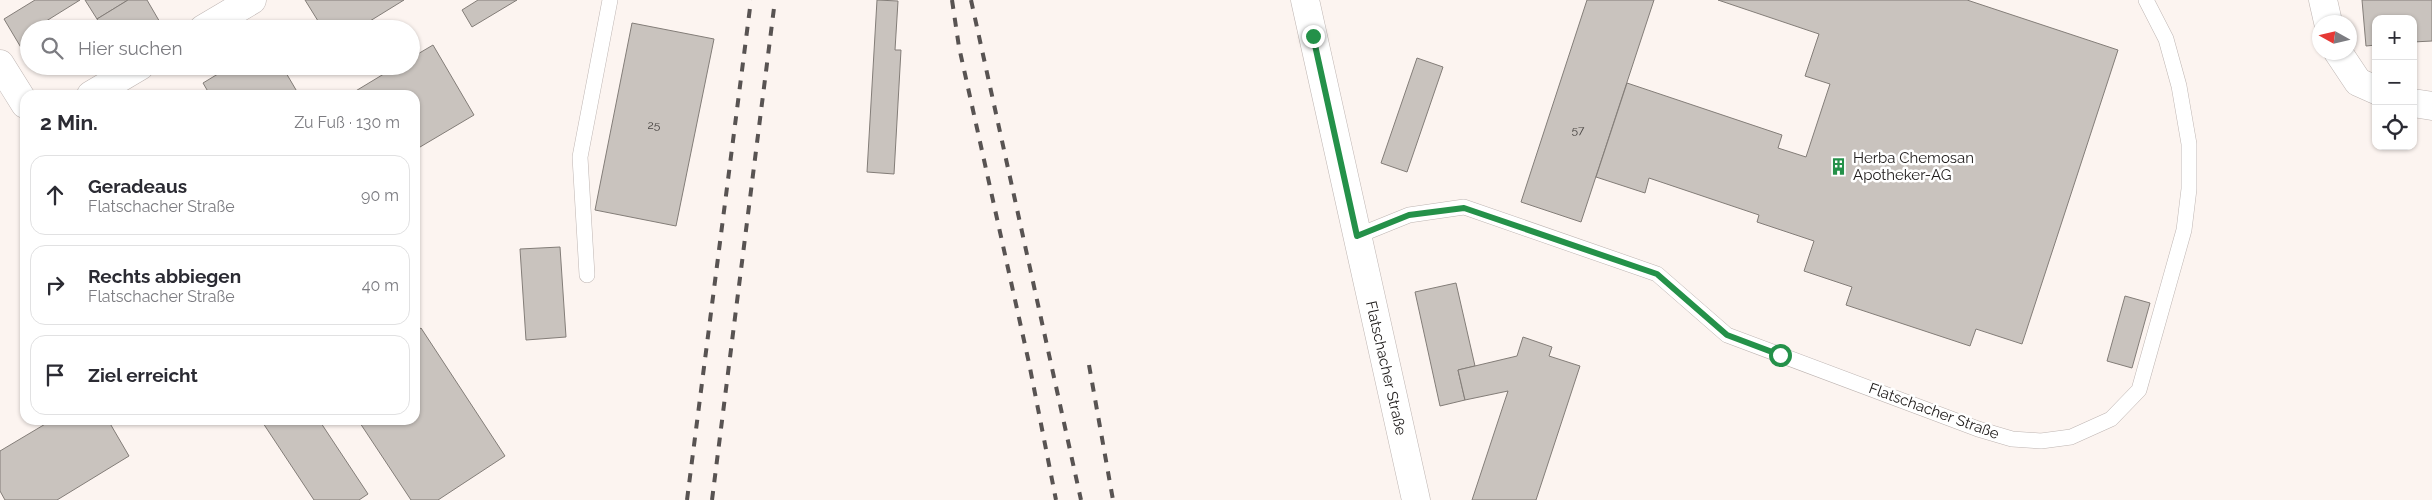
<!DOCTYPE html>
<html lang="de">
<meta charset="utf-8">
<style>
:root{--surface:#fff;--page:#f2f2f3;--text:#2b2b33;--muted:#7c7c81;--line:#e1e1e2}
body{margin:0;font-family:Raleway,sans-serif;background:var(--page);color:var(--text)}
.controls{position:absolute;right:15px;top:15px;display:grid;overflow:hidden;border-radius:10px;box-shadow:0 1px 4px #0004}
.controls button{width:45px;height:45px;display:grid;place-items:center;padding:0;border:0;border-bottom:1px solid var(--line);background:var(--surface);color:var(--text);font:25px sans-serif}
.compass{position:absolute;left:2312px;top:15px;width:45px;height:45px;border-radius:50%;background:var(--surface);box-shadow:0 1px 4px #0004;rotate:278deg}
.stop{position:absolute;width:15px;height:15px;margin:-11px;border:4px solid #249149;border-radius:50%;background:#fff}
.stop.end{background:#249149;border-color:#fff;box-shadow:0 1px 5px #0008}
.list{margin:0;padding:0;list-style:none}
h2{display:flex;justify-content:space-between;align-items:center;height:65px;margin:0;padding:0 20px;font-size:21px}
h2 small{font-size:16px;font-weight:400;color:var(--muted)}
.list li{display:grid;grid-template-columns:32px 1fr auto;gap:15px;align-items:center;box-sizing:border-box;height:80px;margin:0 10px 10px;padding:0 10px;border:1px solid var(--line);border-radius:15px}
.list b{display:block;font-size:19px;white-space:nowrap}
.list p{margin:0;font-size:16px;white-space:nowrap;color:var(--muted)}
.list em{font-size:16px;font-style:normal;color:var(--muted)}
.icon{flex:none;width:28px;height:28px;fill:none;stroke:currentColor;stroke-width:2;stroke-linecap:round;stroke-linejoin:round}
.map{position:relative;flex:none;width:2432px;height:500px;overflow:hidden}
.search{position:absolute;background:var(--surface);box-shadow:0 1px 4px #0004;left:20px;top:20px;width:400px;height:55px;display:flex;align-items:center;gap:12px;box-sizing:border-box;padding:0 18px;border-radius:28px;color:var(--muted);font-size:19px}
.panel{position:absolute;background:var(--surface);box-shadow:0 1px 4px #0004;left:20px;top:90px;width:400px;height:335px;border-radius:15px}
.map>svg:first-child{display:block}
.building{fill:#c9c3be;stroke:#837d78}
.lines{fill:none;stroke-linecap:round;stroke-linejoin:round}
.service-casing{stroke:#beb5b2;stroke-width:16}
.minor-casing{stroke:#beb5b2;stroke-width:29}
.tertiary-casing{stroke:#beb5b2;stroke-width:29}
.service{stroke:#fff;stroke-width:15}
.minor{stroke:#fff;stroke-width:28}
.tertiary{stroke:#fff;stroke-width:28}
.rail{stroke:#585352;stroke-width:4;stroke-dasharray:9 9;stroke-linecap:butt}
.route{stroke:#249149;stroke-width:6}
.labels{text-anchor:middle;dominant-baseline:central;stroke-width:5;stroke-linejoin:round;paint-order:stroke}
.number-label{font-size:12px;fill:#494543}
.poi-label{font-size:15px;fill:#1e1b1a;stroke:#fff;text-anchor:start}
.street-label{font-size:15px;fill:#1e1b1a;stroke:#fff}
</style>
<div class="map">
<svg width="2432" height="500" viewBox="0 0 2432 500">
<rect width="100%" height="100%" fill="#fcf4f0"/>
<g class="building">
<path d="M 35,0 L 80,0 L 43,23 L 47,29 L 29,29 L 29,61 L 4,19 Z"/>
<path d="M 85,0 L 128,0 L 97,19 Z"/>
<path d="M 128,0 L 147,0 L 161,24 L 153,29 L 103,29 L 97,19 Z"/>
<path d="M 305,0 L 404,0 L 357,29 L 323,29 Z"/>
<path d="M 478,0 L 517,0 L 472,27 L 462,10 Z"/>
<path d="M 877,0 L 898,1 L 895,50 L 901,50 L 894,174 L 867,172 Z"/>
<path d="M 1587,0 L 1654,0 L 1581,222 L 1521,202 Z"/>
<path d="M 1718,0 L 1967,0 L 2118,50 L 2022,344 L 1976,329 L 1970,346 L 1846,305 L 1852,287 L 1804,271 L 1814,241 L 1757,222 L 1759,215 L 1649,178 L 1645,193 L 1596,177 L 1627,83 L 1782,135 L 1778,148 L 1806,157 L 1830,84 L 1805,76 L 1819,34 Z"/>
<path d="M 2362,0 L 2432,0 L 2432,41 L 2413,42 L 2413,19 L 2376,19 L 2376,45 L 2366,46 Z"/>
<path d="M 632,23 L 714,39 L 676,226 L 595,210 Z"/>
<path d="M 433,45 L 474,115 L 415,150 L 415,95 L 349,95 L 397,66 L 411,66 L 411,58 Z"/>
<path d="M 1417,58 L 1443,67 L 1407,172 L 1381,163 Z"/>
<path d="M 231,66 L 282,66 L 299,95 L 210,95 L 203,83 Z"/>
<path d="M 560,247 L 566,337 L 526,340 L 520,249 Z"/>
<path d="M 1456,283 L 1475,366 L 1458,370 L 1465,400 L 1440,406 L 1415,292 Z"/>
<path d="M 2125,296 L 2150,303 L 2132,368 L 2107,361 Z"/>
<path d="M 421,328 L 505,456 L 438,500 L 411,500 L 358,420 L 415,420 L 415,332 Z"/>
<path d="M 1523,337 L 1552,347 L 1549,356 L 1580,366 L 1536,500 L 1472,500 L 1508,391 L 1465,400 L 1458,370 L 1517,356 Z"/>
<path d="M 52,420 L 108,420 L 129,456 L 57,500 L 5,500 L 0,491 L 0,451 Z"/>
<path d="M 261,420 L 319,420 L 368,494 L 359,500 L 314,500 Z"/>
</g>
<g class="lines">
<defs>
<g id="service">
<path d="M 1357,236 L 1409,215 L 1464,207 L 1657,274 L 1727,335 L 1978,429 L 2012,439 L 2041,441 L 2071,437 L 2111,419 L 2139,390 L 2184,230 L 2189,189 L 2189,144 L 2179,86 L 2166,39 L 2146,0"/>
<path d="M 587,275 L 580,157 L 610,0"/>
</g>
<g id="minor">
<path d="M 2323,0 L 2328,22"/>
<path d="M 203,29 L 252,0"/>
<path d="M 2338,52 L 2358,82 L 2376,90"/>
<path d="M 0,64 L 25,104"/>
<path d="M 91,95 L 140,66"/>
<path d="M 2413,103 L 2432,106"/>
</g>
<path id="tertiary" d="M 1305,0 L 1416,500"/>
</defs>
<use href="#service" class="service-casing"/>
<use href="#minor" class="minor-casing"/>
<use href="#tertiary" class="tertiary-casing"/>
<use href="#service" class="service"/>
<use href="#minor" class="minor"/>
<use href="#tertiary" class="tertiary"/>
<g class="rail">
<path d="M 952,0 L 959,47 L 1029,363 L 1056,500"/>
<path d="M 971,0 L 1081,500"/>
<path d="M 1089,365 L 1113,500"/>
<path d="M 687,500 L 751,0"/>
<path d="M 712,500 L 775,0"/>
</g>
</g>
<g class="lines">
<path class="route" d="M 1313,36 L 1357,236 L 1409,215 L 1464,208 L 1657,274 L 1727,335 L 1780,355"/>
</g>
<defs>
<symbol id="building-bare" viewBox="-9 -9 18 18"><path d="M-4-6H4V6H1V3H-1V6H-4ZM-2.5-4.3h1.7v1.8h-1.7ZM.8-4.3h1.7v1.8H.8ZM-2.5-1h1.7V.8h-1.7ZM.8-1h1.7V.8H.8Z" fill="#249149" stroke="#fff" stroke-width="2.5" paint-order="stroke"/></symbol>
</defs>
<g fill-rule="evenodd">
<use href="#building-bare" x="1826" y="154" width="25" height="25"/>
</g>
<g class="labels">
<g class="number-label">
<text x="654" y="125">25</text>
<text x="1578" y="130">57</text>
</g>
<g class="poi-label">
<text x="1853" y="158">Herba Chemosan<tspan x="1853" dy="17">Apotheker-AG</tspan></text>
</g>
<g class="street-label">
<text transform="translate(1386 368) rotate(77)">Flatschacher Straße</text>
<text transform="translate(1934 411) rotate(20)">Flatschacher Straße</text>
</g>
</g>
</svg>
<div class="controls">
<button>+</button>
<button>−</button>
<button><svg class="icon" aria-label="locate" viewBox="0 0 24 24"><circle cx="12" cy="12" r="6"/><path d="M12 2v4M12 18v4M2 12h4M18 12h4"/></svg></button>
</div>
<svg class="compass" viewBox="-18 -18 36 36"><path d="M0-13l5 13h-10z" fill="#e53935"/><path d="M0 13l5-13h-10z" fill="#7c7c81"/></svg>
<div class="stop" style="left:1780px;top:355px"></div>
<div class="stop end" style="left:1313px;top:36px"></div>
<div class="search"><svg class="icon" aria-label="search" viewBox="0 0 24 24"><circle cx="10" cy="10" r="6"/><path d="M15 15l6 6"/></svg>Hier suchen</div>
<section class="panel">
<h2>2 Min.<small>Zu Fuß · 130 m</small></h2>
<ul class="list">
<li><svg class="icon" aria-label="ahead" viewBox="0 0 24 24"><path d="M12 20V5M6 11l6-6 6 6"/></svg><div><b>Geradeaus</b><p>Flatschacher Straße</p></div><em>90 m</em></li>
<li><svg class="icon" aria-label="right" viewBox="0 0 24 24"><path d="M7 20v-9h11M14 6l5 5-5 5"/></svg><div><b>Rechts abbiegen</b><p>Flatschacher Straße</p></div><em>40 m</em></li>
<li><svg class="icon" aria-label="arrive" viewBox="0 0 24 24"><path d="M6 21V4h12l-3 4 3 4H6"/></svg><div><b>Ziel erreicht</b></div></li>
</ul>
</section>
</div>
